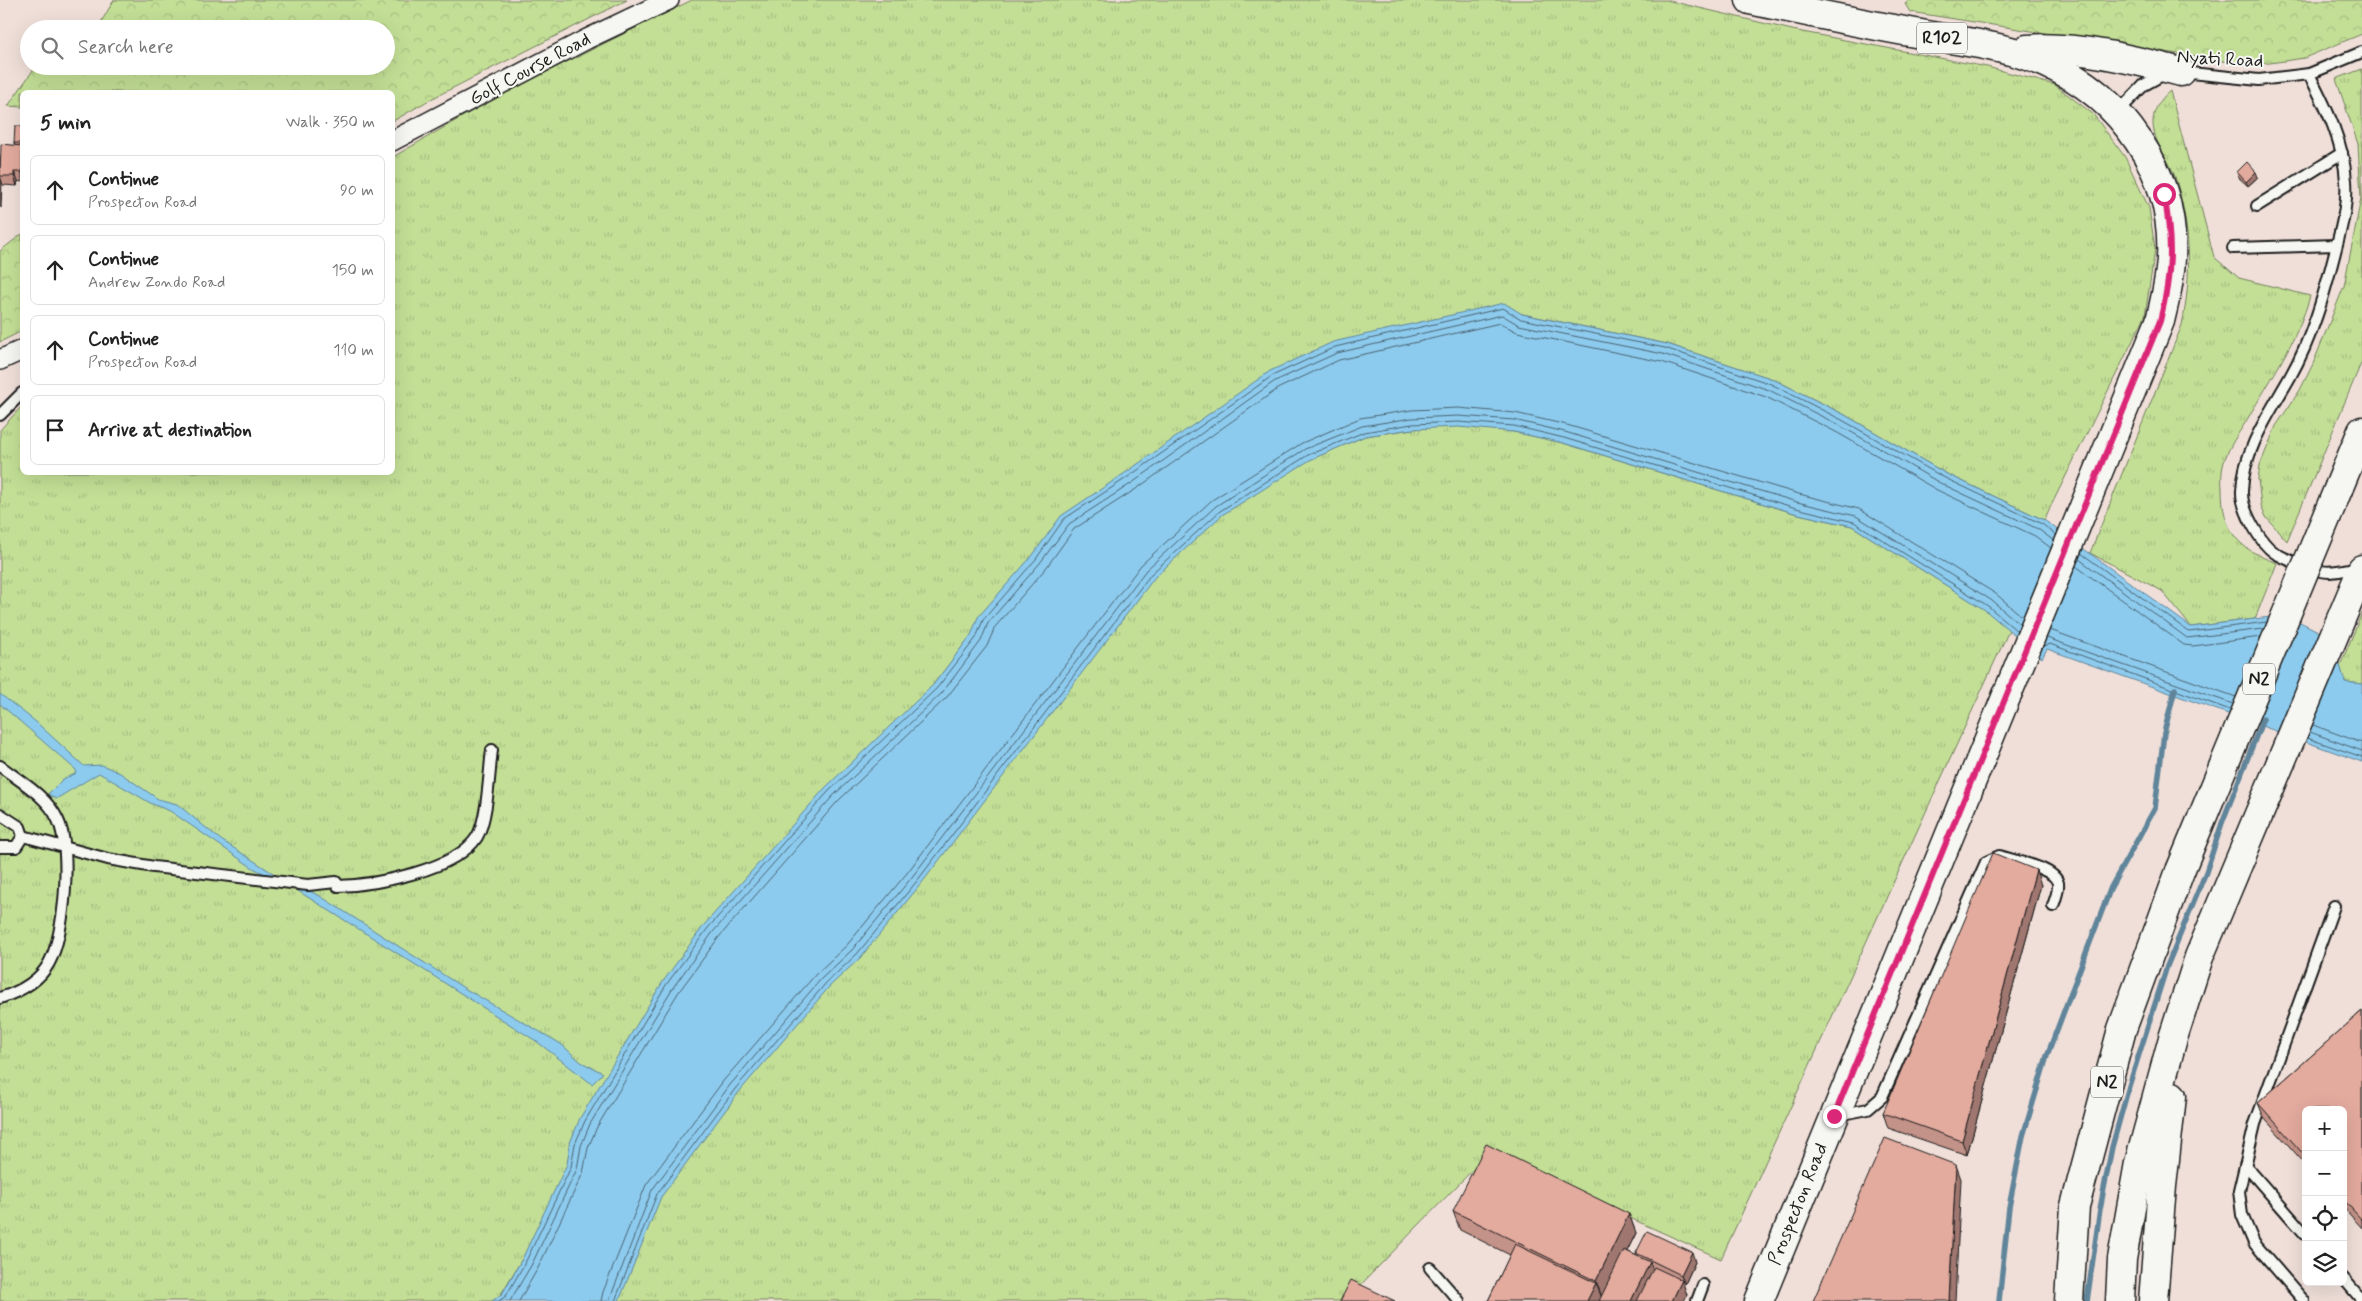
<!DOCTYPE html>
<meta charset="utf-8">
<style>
:root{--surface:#fff;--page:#f6f6f6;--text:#222;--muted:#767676;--line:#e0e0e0}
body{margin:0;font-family:Mynerve,sans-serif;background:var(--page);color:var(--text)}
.controls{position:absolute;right:15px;bottom:15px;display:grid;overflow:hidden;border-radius:8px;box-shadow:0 5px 20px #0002}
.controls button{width:45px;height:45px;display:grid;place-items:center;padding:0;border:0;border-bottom:1px solid var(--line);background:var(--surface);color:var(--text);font:25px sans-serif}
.stop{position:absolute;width:15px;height:15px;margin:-11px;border:4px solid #db2777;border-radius:50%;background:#fff}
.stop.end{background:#db2777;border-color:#fff;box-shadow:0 1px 5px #0008}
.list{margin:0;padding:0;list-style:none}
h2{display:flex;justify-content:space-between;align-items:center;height:65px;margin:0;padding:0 20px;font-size:21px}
h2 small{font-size:16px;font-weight:400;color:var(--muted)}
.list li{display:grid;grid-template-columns:32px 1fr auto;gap:15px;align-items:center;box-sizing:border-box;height:70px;margin:0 10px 10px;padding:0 10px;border:1px solid var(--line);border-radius:8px}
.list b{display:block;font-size:19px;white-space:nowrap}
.list p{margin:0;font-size:16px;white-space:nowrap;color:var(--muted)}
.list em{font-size:16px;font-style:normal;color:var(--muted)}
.icon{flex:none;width:28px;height:28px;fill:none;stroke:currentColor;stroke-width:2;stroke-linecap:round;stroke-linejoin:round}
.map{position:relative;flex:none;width:2362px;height:1301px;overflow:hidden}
.search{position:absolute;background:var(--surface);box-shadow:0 5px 20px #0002;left:20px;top:20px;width:375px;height:55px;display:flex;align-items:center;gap:12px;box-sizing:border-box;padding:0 18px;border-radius:28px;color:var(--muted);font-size:19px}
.panel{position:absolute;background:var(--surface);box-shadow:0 5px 20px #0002;left:20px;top:90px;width:375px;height:385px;border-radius:8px}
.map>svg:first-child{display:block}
.grass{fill:url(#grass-tufts);stroke:#707e59}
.forest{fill:url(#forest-crowns);stroke:#707e59}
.water{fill:#8dcbee;stroke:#60859a}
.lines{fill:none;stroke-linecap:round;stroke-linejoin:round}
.shore{stroke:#496270;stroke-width:1}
.stream{stroke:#60859a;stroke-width:5.5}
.service-casing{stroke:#1c1c1c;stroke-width:14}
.minor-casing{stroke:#1c1c1c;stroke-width:22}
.primary-casing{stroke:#1c1c1c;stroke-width:31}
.motorway-casing{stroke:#1c1c1c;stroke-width:31}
.service{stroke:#f6f6f2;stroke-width:10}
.minor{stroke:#f6f6f2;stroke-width:19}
.primary{stroke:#f6f6f2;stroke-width:28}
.motorway{stroke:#f6f6f2;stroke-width:28}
.motorway-bridge-casing{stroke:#1c1c1c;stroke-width:31;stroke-linecap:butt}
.motorway-bridge{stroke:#f6f6f2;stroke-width:28}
.wall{fill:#c39288;stroke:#1c1c1c}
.shaded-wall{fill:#9f776f;stroke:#1c1c1c}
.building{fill:#e3aa9e;stroke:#1c1c1c}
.route{stroke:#db2777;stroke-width:6}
.labels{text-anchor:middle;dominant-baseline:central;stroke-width:4;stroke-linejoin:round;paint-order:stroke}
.shield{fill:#f6f6f2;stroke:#5d5d5c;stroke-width:1}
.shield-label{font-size:18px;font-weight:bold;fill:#1c1c1c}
.street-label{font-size:19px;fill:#1c1c1c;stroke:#f6f6f2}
</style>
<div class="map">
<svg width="2362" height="1301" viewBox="0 0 2362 1301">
<defs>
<pattern id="grass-tufts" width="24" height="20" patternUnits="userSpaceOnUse" patternTransform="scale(1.25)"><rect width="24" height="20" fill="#c3df96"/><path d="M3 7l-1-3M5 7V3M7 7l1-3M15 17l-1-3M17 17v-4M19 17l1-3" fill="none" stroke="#a7bf81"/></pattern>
<pattern id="forest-crowns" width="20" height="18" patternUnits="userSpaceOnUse" patternTransform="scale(1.25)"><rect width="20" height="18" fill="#c3df96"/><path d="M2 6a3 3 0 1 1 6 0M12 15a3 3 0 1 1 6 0" fill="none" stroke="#a7bf81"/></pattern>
</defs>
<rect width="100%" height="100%" fill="#f0dfd9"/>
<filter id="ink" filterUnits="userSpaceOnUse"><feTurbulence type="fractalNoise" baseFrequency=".02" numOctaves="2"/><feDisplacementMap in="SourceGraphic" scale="10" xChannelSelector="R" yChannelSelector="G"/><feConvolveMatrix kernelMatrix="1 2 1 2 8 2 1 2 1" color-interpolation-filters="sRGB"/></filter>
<g filter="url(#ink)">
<g class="grass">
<path d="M 692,0 L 1666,0 L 1792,30 L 1987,67 L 2055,85 L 2093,114 L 2125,157 L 2149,208 L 2155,249 L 2145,316 L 2044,520 L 1945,473 L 1845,415 L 1773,379 L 1667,344 L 1508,311 L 1000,598 L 933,685 L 862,757 L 522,1259 L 497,1301 L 0,1301 L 0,430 L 22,406 L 22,472 L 392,472 L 393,157 L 498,96 Z"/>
<path d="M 2362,69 L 2362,361 L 2287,541 L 2266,517 L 2261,505 L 2258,479 L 2260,465 L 2276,426 L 2300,390 L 2313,364 L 2344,286 L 2361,198 L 2358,144 L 2336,79 Z"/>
<path d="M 2170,91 L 2214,257 L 2239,278 L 2310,296 C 2298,339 2271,379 2248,418 C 2241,430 2232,442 2227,454 C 2222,464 2221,476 2222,488 C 2222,530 2237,549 2277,563 L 2255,619 L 2191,627 L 2162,591 L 2090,553 L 2182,325 C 2192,275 2191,226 2175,177 C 2170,161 2157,147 2154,131 C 2150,115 2158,101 2170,91 Z"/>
<path d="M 1447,424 L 1514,432 L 1563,443 L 1794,513 L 1852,526 L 2011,626 L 1721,1259 L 1488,1154 L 1345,1301 L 614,1301 L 663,1174 L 1021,729 L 1192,532 L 1273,475 L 1365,436 Z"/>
<path d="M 2362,613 L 2362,684 L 2345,682 L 2340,666 Z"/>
</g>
<g class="forest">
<path d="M 114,0 L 627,0 L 431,99 L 393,121 L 392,92 L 22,92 L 22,107 L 8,106 L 36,66 L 386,66 L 386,29 L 97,29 Z"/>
<path d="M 1909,0 L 2362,0 L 2362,34 L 2304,58 L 2270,63 L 2242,64 L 1910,12 L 1905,4 Z"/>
<path d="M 22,234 L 22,331 L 0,342 L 0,251 Z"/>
</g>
<g class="water">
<path d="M 1504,303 L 1522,314 L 1667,344 L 1773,379 L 1845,415 L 1945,473 L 2044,520 L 2191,627 L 2286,615 L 2332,638 L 2345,682 L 2362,684 L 2362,762 L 2047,649 L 2042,658 L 1985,610 L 1852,526 L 1794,513 L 1563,443 L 1514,432 L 1458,427 L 1412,429 L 1365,436 L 1310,460 L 1222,515 L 1155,577 L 921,884 L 860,958 L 830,986 L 739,1092 L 661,1197 L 619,1301 L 492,1301 L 502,1294 L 522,1259 L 567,1164 L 570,1143 L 580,1118 L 662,983 L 704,925 L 825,788 L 933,685 L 971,635 L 978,617 L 1032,556 L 1061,516 L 1125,473 L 1270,371 L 1333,342 Z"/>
<path d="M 0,694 L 36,722 L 84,766 L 102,765 L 120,773 L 158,799 L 177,804 L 221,840 L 276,875 L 320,896 L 464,988 L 561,1044 L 581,1062 L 603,1073 L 592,1084 L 536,1041 L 424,970 L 298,891 L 253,868 L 170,811 L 152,804 L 99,773 L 56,799 L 48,794 L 63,779 L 75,774 L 76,770 L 0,704 Z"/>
</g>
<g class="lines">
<g class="shore">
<path d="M 2081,553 L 2189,632 L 2267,622"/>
<path d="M 2079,559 L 2187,638 L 2264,629"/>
<path d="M 2076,566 L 2184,645 L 2193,646 L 2261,637"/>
<path d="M 2050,630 L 2236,697"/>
<path d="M 2047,638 L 2233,704"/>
<path d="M 2043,646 L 2050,644 L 2230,710"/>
<path d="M 2313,725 L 2362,743"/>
<path d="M 2310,732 L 2362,751"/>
<path d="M 2307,738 L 2362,757"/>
<path d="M 499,1301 L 506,1296 L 526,1261 L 571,1167 L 575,1144 L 585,1121 L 666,985 L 708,928 L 828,792 L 937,688 L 976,638 L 983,620 L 1036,559 L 1064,519 L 1128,477 L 1272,376 L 1335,347 L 1503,308 L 1521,319 L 1665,348 L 1771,384 L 1842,420 L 1943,477 L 2042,524 L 2056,535"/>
<path d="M 510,1301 L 532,1264 L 577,1169 L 581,1146 L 590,1124 L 672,989 L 713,932 L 833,796 L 942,693 L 981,641 L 988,623 L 1040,563 L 1069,524 L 1132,483 L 1275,381 L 1337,353 L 1502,315 L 1519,325 L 1663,354 L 1769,390 L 1839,425 L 1940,483 L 2038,529 L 2054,541"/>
<path d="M 519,1301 L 538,1268 L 583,1173 L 588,1148 L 597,1127 L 678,993 L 719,937 L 838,801 L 947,697 L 987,646 L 995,627 L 1046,568 L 1074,529 L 1136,489 L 1279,388 L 1339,360 L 1500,323 L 1517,332 L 1662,362 L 1766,397 L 1836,432 L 1937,490 L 2035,536 L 2051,548"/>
<path d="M 601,1301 L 603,1292 L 646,1185 L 724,1080 L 816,974 L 847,945 L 907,873 L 1141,565 L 1212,500 L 1302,443 L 1360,418 L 1412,410 L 1458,408 L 1515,413 L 1567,425 L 1799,494 L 1859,509 L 1996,594 L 2023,617"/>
<path d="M 609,1301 L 652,1190 L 730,1085 L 821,979 L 852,950 L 912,877 L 1146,570 L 1216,506 L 1305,449 L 1362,426 L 1412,418 L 1458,416 L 1514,420 L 1565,432 L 1797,502 L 1856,516 L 1991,600 L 2020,624"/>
<path d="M 615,1301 L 657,1194 L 735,1089 L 826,983 L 857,954 L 917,881 L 1151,574 L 1220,511 L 1308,455 L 1364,432 L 1412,424 L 1458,422 L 1514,426 L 1564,438 L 1796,508 L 1854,522 L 1988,606 L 2017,631"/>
</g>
<g class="stream">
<path d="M 1999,1301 L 2009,1207 L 2023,1136 L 2047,1056 L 2111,887 L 2155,808 L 2164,733 L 2175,689"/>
<path d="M 2087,1301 L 2100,1209 L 2112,1147 L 2129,1086 L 2167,966 L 2206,872 L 2222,823 L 2263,719"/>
</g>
<defs>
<g id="service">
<path d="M 2181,72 L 2259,80 L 2309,74 L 2362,52"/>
<path d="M 2309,74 C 2326,107 2344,143 2346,181 C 2348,204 2341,229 2335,252 C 2324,295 2312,338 2290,377 C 2271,411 2243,450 2242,491 C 2241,509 2260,543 2275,553 C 2287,560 2307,568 2321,571 C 2334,574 2346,569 2359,567"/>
<path d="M 2118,112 L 2144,85 L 2164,74"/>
<path d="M 2257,206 L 2342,153"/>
<path d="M 2233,248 L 2336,245"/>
<path d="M 0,415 L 22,393"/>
<path d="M 0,766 C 20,781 48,797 58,820 C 72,850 65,935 49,963 C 39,982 19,992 0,998"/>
<path d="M 0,814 L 20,827 L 23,836 L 16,847 L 0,847"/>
<path d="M 23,836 L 108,859 L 154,867 L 308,885 L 336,882 L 338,886 C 375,885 456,870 477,837 C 488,818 489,772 492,750"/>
<path d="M 1838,1115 L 1868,1109 L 1882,1097 L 1986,862 L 1999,856 C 2014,861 2054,867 2058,883 C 2059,891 2055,899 2053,906"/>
<path d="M 2245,1165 L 2306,1235"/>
<path d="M 1430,1268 L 1459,1301"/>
<path d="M 2343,1278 L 2362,1300"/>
<path d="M 1697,1301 L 1703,1285"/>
<path d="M 2304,1301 L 2254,1243 L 2242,1215 L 2239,1191 L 2255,1124 L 2334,906"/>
</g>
<g id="minor">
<path d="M 392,141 L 587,39 L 669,0"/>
<path d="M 0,360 L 22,350"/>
</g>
<g id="primary">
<path d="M 1750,0 C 1807,12 1864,24 1921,34 C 1963,42 2007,46 2046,63 C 2122,97 2176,173 2171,258 C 2170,280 2165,300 2160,321 L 1759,1301"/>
<path d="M 2027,49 C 2076,45 2134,60 2181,72"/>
</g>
<g id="motorway">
<path d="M 2339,487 L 2362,431"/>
<path d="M 2069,1301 L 2075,1206 L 2122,1029 L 2180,871"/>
<path d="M 2120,1301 L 2122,1259 L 2139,1163 L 2173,1038 L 2199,957 L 2362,569"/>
<path d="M 2153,1301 L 2162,1186 L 2172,1096"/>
</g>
</defs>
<use href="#service" class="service-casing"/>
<use href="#minor" class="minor-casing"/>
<use href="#primary" class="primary-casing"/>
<use href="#motorway" class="motorway-casing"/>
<use href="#service" class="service"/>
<use href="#minor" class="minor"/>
<use href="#primary" class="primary"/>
<use href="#motorway" class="motorway"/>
<defs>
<path id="motorway-bridge" d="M 2180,871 L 2339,487"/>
</defs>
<use href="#motorway-bridge" class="motorway-bridge-casing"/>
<use href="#motorway-bridge" class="motorway-bridge"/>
</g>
<g class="wall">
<path d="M 22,126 L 22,182 L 18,181 L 17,186 L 3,185 L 0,176 L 0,156 L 1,157 L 15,146 L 14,143 Z"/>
<path d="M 2237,172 L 2258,177 L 2248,186 L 2238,177 Z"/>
<path d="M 2041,885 L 1967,1155 L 1888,1128 L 1883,1113 Z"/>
<path d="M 2362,1011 L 2362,1228 L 2343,1207 L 2343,1110 L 2306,1110 L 2306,1165 L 2264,1118 L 2258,1103 Z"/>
<path d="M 1453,1211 L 1629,1214 L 1636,1233 L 1627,1251 L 1637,1256 L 1636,1253 L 1695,1262 L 1685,1284 L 1683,1284 L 1687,1295 L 1488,1301 L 1510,1255 L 1460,1230 Z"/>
</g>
<g class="shaded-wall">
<path d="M 14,172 L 18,181 L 17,186 L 14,176 Z"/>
<path d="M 2256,172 L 2258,177 L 2248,186 L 2246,182 Z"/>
<path d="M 0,177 L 2,183 L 1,208 L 0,205 Z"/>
<path d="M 2036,870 L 2041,885 L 1967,1155 L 1962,1141 Z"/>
<path d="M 1956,1165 L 1961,1179 L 1955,1301 L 1949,1301 Z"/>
<path d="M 1629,1214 L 1636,1233 L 1603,1300 L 1596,1281 Z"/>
<path d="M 1692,1252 L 1695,1262 L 1685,1284 L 1681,1275 Z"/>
<path d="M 1650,1262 L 1655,1277 L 1643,1301 L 1631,1301 Z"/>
<path d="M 1682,1280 L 1687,1295 L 1684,1301 L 1672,1301 Z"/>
<path d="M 1596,1283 L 1603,1301 L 1587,1301 Z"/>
</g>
<g class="building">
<path d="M 15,126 L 22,126 L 22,143 L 14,143 Z"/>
<path d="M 1,144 L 22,146 L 22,172 L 14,172 L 14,176 L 0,176 Z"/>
<path d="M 2247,162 L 2256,172 L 2246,182 L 2237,172 Z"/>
<path d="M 1993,853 L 2036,870 L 1962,1141 L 1883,1113 Z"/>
<path d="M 2362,1011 L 2362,1220 L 2343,1199 L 2343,1110 L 2306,1110 L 2306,1157 L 2258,1103 Z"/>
<path d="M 1885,1138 L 1956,1165 L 1949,1301 L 1813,1301 Z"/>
<path d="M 1486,1144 L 1629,1214 L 1596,1281 L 1453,1211 Z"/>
<path d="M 1647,1231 L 1692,1252 L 1681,1275 L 1636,1253 Z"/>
<path d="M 1515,1244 L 1596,1283 L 1587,1301 L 1488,1301 Z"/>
<path d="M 1624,1250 L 1650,1262 L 1631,1301 L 1599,1301 Z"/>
<path d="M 1654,1267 L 1682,1280 L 1672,1301 L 1637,1301 Z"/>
<path d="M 1351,1280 L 1395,1301 L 1340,1301 Z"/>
</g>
</g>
<g class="lines" filter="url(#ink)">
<path class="route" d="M 1834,1116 L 2160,321 C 2172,273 2173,243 2164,194"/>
</g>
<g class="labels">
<g class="shield">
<rect x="1917" y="22.5" width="50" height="31" rx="4"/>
<rect x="2243" y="663.5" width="32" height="31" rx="4"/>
<rect x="2091" y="1066.5" width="32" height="31" rx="4"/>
</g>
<g class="shield-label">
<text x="1942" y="38">R102</text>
<text x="2259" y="679">N2</text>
<text x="2107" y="1082">N2</text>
</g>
<g class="street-label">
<text transform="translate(2220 59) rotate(3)">Nyati Road</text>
<text transform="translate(530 69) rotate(-28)">Golf Course Road</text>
<text transform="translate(1798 1204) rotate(-68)">Prospecton Road</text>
</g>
</g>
</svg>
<div class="controls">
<button>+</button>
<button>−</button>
<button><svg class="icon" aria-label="locate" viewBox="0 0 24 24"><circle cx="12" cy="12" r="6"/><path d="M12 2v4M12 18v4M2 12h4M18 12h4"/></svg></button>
<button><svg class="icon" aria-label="layers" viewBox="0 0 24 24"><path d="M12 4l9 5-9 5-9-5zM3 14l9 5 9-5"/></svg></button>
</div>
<div class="stop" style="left:2164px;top:194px"></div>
<div class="stop end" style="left:1834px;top:1116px"></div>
<div class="search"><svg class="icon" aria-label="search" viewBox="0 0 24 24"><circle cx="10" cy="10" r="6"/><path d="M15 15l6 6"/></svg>Search here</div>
<section class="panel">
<h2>5 min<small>Walk · 350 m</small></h2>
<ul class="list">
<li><svg class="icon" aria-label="ahead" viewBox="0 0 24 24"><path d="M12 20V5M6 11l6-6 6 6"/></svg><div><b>Continue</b><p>Prospecton Road</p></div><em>90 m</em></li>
<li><svg class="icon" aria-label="ahead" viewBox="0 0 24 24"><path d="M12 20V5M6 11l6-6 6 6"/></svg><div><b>Continue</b><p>Andrew Zondo Road</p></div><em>150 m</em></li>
<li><svg class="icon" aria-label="ahead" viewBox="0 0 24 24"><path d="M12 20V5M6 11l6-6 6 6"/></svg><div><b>Continue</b><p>Prospecton Road</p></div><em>110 m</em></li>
<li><svg class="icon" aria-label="arrive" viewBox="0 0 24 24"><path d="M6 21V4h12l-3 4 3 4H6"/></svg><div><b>Arrive at destination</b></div></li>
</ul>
</section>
</div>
